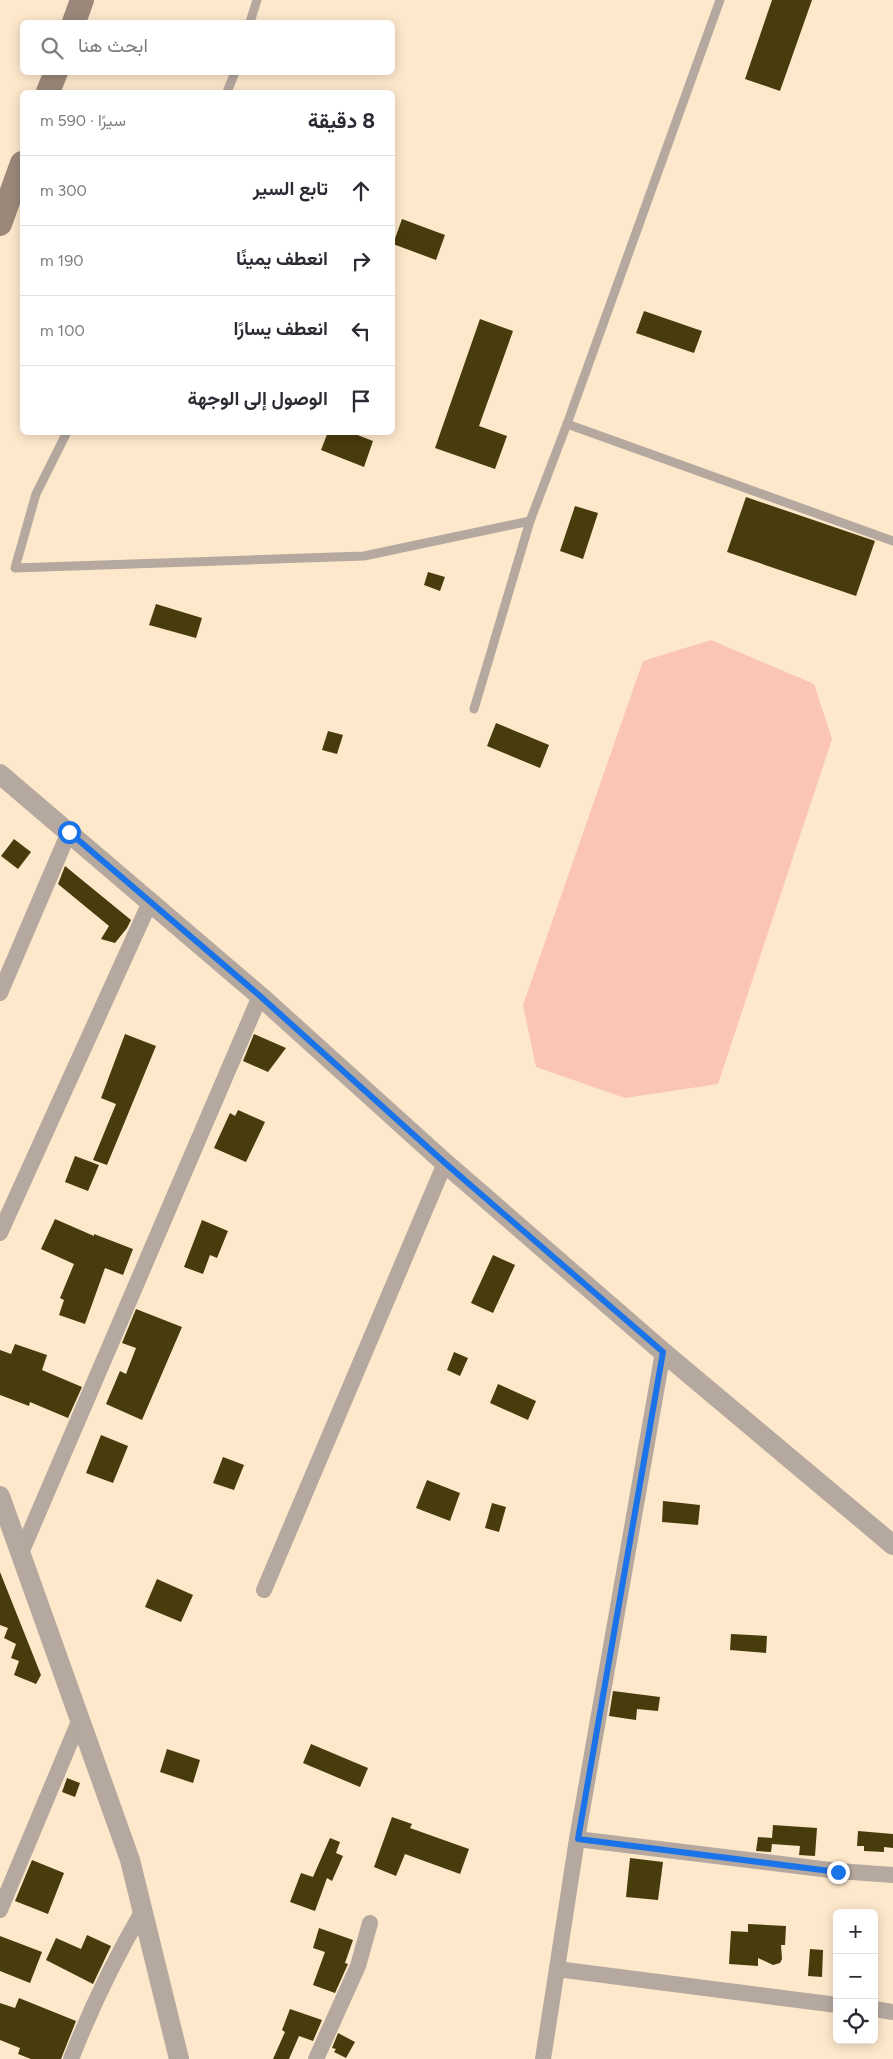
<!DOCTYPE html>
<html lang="ar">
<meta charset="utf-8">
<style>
:root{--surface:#fff;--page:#f7f7f7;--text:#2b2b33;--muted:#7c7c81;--line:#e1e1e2}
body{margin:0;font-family:Figtree,Vazirmatn,sans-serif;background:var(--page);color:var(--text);direction:rtl}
.controls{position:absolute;right:15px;bottom:15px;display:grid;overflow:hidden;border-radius:8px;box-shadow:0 2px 12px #0003}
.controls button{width:45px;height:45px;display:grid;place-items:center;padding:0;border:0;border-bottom:1px solid var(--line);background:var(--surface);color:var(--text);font:25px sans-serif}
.stop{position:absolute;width:15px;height:15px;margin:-11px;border:4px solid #1a73e8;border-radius:50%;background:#fff}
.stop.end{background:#1a73e8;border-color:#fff;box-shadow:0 1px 5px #0008}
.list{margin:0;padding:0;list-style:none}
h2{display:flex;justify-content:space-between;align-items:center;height:65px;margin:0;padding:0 20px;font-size:21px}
h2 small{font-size:16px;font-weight:400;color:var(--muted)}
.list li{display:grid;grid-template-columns:32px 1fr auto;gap:15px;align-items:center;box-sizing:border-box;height:70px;padding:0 20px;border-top:1px solid var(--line)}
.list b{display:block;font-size:19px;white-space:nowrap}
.list em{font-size:16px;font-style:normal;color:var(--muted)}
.icon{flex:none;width:28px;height:28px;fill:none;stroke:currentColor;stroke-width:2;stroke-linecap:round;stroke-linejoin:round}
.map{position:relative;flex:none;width:893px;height:2059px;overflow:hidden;direction:ltr}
.search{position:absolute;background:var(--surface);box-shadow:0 2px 12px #0003;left:20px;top:20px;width:375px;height:55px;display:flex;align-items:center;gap:12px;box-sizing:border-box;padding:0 18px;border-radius:8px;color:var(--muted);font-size:19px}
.panel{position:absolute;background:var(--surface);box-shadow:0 2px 12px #0003;left:20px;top:90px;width:375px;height:345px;border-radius:8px;direction:rtl}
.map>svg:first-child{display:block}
.green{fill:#fbc5b4}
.building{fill:#483c0c}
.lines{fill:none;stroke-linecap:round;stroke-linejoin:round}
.service{stroke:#b5a89f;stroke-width:9}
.minor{stroke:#b5a89f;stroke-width:16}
.tertiary{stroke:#b5a89f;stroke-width:20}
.secondary{stroke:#9b887a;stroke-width:24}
.route{stroke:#1a73e8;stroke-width:6}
</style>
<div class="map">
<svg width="893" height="2059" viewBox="0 0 893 2059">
<rect width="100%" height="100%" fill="#fde8cb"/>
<path class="green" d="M 711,640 L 814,684 L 832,739 L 718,1084 L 625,1098 L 536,1067 L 523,1005 L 643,661 Z"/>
<g class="building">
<path d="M 772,0 L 812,0 L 780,91 L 745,79 Z"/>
<path d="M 402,219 L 445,235 L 436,260 L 393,244 Z"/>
<path d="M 644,311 L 702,331 L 694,353 L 636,333 Z"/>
<path d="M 480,319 L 513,331 L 479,426 L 507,436 L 495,469 L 435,448 Z"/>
<path d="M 328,432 L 350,432 L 373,441 L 364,467 L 321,450 Z"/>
<path d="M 746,497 L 875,541 L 856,596 L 727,552 Z"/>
<path d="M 575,506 L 598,513 L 583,559 L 560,551 Z"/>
<path d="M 428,572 L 445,577 L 440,591 L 424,585 Z"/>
<path d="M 156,604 L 202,618 L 196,638 L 149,625 Z"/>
<path d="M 496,723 L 549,745 L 540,768 L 487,746 Z"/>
<path d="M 328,731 L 343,735 L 337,754 L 322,750 Z"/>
<path d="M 14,839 L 31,852 L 18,869 L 1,856 Z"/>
<path d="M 65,866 L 131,920 L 127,928 L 115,943 L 101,939 L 109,926 L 58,884 Z"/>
<path d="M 125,1034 L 156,1046 L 107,1165 L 93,1160 L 116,1104 L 101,1098 Z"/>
<path d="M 254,1034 L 286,1048 L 268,1072 L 243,1061 Z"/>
<path d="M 238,1110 L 265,1122 L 246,1162 L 214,1148 L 230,1113 L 235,1116 Z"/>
<path d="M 75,1156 L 99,1165 L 88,1191 L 65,1182 Z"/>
<path d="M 55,1219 L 94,1236 L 94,1234 L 133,1249 L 123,1275 L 105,1268 L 85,1324 L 59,1315 L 64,1300 L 60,1298 L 74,1264 L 41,1249 Z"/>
<path d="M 202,1220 L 228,1231 L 217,1258 L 210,1255 L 203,1274 L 184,1267 Z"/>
<path d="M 493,1255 L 515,1265 L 493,1313 L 471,1303 Z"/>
<path d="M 136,1309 L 182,1327 L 142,1420 L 106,1404 L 120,1371 L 126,1374 L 136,1348 L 122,1343 Z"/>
<path d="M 15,1344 L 47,1355 L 42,1370 L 82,1387 L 68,1418 L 30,1402 L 29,1406 L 0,1395 L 0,1350 L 11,1354 Z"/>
<path d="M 454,1352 L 468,1358 L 460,1376 L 447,1370 Z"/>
<path d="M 498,1384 L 536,1401 L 528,1420 L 490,1403 Z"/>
<path d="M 101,1435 L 128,1446 L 113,1483 L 86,1473 Z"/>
<path d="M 223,1457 L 244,1465 L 234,1490 L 213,1483 Z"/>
<path d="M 427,1480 L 460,1493 L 450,1521 L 416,1508 Z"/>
<path d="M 663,1501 L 700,1505 L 698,1525 L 662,1522 Z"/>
<path d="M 492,1503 L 506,1507 L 499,1532 L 485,1528 Z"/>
<path d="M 0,1572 L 41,1675 L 36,1684 L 14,1675 L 19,1661 L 11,1658 L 16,1644 L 4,1638 L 8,1628 L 0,1625 Z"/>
<path d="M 157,1579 L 193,1595 L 181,1622 L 145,1607 Z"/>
<path d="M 731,1634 L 767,1636 L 766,1653 L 730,1650 Z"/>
<path d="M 613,1691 L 660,1697 L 658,1711 L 637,1709 L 636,1720 L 609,1716 Z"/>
<path d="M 311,1744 L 368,1768 L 360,1787 L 303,1763 Z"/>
<path d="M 167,1749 L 200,1760 L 193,1783 L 160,1772 Z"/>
<path d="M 67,1778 L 80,1783 L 75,1797 L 62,1792 Z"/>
<path d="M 392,1817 L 412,1824 L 410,1828 L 469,1849 L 460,1874 L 405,1854 L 396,1876 L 374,1867 Z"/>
<path d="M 773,1825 L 817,1828 L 815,1856 L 799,1855 L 800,1846 L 772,1844 L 771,1852 L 756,1851 L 758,1837 L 772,1838 Z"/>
<path d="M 858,1831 L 893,1834 L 893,1848 L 884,1847 L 884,1852 L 864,1851 L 864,1846 L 857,1846 Z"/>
<path d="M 330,1838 L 340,1842 L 336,1853 L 343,1856 L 332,1881 L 327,1878 L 315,1911 L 290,1902 L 301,1873 L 313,1877 Z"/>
<path d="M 630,1858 L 663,1862 L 658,1900 L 626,1897 Z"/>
<path d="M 32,1860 L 64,1873 L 48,1914 L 15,1901 Z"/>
<path d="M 748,1924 L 786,1926 L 785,1945 L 781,1945 L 782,1959 L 780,1963 L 773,1965 L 758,1958 L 758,1966 L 729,1964 L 731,1931 L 748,1932 Z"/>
<path d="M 319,1928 L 353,1940 L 345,1963 L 348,1964 L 335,1993 L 313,1985 L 325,1952 L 313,1948 Z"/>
<path d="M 87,1935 L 111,1946 L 93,1984 L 46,1960 L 56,1938 L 81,1949 Z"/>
<path d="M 0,1936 L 42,1952 L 30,1983 L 0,1971 Z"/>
<path d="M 810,1949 L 823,1950 L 822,1977 L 808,1976 Z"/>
<path d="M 19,1998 L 76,2021 L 61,2059 L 31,2059 L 18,2054 L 20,2048 L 0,2040 L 0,2003 L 15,2008 Z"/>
<path d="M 290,2009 L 322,2020 L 313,2041 L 299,2036 L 289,2059 L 273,2059 L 285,2032 L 282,2030 Z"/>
<path d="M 338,2033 L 355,2042 L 346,2058 L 334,2052 L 336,2049 L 332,2048 Z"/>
</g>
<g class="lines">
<g class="service">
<path d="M 250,22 L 257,0"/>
<path d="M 227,92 L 235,72"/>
<path d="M 567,424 L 893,541"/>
<path d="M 67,432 L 36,494 L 15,568 L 364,556 L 530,521"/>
<path d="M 474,709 L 530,521 L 567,424 L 720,0"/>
</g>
<g class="minor">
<path d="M 0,993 L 69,832"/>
<path d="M 0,1233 L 150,902"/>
<path d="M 21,1553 L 260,996"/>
<path d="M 264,1590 L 445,1163"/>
<path d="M 577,1839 L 838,1871 L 893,1875"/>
<path d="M 0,1910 L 80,1719"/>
<path d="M 557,1969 L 837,2005"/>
<path d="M 874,2009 L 893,2012"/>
<path d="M 71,2059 C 91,2008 114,1960 142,1912"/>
<path d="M 316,2059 L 358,1966 L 370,1923"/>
<path d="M 543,2059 L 577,1839 L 663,1352"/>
</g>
<g class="tertiary">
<path d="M 0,774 L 260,996 L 445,1163 L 663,1352 L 893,1545"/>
<path d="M 0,1496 L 130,1860 L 179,2059"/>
</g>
<g class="secondary">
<path d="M 74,22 L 82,0"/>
<path d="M 48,92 L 56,72"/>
<path d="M 0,224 L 22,163"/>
</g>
</g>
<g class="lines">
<path class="route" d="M 69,832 L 260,996 L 445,1163 L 663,1352 L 578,1839 L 838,1872"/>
</g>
</svg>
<div class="controls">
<button>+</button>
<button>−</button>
<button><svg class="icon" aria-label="locate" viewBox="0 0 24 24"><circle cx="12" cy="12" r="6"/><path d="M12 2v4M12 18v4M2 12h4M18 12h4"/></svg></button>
</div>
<div class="stop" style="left:69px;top:832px"></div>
<div class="stop end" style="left:838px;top:1872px"></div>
<div class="search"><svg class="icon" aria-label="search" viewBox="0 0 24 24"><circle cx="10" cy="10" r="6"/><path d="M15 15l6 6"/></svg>ابحث هنا</div>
<section class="panel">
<h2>8 دقيقة<small>سيرًا · 590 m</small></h2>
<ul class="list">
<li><svg class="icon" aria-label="ahead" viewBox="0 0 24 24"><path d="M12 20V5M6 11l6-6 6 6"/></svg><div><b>تابع السير</b></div><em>300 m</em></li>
<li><svg class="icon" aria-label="right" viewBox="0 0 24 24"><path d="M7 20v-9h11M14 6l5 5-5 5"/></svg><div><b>انعطف يمينًا</b></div><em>190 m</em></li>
<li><svg class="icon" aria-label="left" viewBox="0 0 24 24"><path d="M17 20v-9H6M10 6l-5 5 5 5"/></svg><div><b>انعطف يسارًا</b></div><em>100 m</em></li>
<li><svg class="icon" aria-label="arrive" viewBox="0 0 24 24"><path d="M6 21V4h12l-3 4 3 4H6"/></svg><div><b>الوصول إلى الوجهة</b></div></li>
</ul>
</section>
</div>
